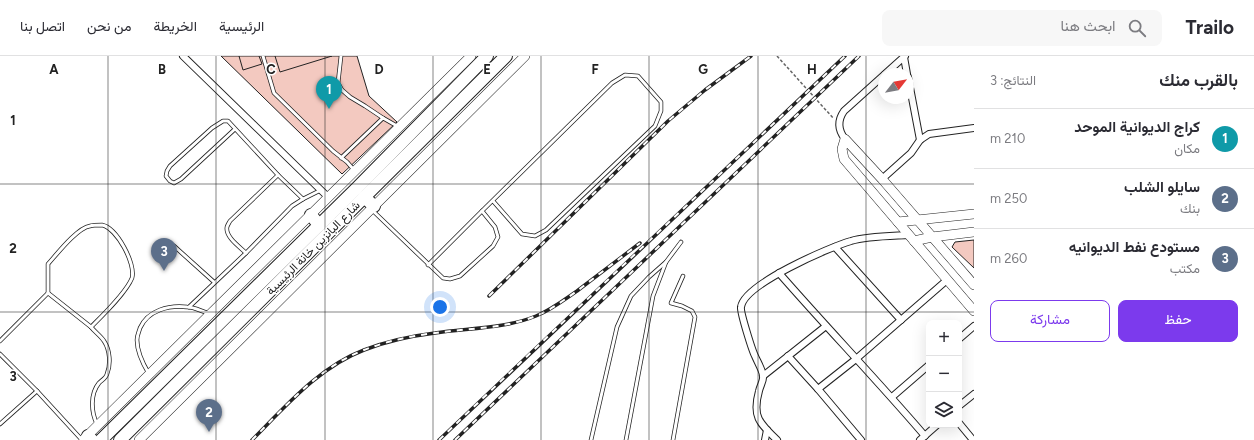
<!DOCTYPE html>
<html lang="ar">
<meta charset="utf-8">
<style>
:root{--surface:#fff;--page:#f7f7f7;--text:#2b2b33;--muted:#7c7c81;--line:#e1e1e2;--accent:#7c3aed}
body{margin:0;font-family:Figtree,Vazirmatn,sans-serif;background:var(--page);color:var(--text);direction:rtl}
.controls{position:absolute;right:12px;bottom:12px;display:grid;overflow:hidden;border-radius:8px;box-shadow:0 4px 16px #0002}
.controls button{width:36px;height:36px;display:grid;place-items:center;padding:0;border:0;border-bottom:1px solid var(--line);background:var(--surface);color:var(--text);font:20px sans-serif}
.compass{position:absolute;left:878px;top:12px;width:36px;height:36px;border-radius:50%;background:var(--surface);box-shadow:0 4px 16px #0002;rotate:59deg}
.you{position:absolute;left:440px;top:251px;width:14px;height:14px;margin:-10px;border:3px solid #fff;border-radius:50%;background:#1a73e8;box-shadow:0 0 0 6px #1a73e833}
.badge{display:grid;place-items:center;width:26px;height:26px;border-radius:50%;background:var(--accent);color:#fff;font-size:13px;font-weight:700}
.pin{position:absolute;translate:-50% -33px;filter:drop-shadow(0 1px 2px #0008)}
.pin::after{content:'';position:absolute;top:21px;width:14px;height:12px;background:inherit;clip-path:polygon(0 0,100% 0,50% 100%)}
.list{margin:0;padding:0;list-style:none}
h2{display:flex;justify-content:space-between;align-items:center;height:52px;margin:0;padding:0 16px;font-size:17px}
h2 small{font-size:13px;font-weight:400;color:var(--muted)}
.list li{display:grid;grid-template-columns:26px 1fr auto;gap:12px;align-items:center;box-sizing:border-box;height:60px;padding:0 16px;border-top:1px solid var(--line)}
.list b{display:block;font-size:15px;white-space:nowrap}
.list p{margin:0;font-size:13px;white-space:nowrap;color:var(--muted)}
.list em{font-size:13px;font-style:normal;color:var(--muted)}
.actions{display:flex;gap:8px;padding:12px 16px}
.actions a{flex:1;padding:9px 0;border:1px solid var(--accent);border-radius:8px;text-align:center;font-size:14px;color:var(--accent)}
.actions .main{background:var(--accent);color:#fff}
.icon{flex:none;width:22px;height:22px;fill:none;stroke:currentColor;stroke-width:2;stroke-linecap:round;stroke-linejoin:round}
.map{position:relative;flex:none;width:974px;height:384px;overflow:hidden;direction:ltr}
header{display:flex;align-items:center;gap:24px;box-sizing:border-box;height:56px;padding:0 20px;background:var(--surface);border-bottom:1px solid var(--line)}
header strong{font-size:19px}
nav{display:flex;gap:22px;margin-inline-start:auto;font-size:14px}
.search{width:280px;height:36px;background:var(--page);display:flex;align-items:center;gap:10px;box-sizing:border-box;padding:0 14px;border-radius:8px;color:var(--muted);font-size:15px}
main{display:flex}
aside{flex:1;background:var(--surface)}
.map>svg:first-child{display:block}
.building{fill:#f3c9c0;stroke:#222}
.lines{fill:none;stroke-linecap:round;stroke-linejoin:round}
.lane-casing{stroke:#222;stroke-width:4.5}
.street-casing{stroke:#222;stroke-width:8}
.secondary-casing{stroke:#222;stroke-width:10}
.highway-casing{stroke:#222;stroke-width:14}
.path{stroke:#646464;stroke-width:1.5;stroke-dasharray:3 2;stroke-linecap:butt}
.lane{stroke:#fff;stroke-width:3}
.street{stroke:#fff;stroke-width:6}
.secondary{stroke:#fff;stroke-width:9}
.highway{stroke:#fff;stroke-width:12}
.rail-casing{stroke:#222;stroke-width:3.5}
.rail{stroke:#fff;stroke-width:2;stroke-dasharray:6;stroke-linecap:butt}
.grid{fill:none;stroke:#222;stroke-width:1;stroke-opacity:0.55}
.labels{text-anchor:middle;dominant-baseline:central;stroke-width:3;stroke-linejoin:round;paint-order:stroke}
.street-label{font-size:12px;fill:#222;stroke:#fff}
.grid-label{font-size:13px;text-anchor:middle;font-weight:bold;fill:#222;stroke:#fff;stroke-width:3;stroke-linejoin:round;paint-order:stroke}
</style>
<header>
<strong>Trailo</strong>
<div class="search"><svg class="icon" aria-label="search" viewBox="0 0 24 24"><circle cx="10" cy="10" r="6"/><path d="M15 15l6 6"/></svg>ابحث هنا</div>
<nav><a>الرئيسية</a><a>الخريطة</a><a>من نحن</a><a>اتصل بنا</a></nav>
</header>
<main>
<aside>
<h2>بالقرب منك<small>النتائج: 3</small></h2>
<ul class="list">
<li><span class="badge" style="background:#0f9aa8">1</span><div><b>كراج الديوانية الموحد</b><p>مكان</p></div><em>210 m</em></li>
<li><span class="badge" style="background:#5c6f8a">2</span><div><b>سايلو الشلب</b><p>بنك</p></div><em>250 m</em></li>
<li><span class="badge" style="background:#5c6f8a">3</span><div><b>مستودع نفط الديوانيه</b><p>مكتب</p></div><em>260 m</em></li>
</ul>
<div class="actions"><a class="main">حفظ</a><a>مشاركة</a></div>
</aside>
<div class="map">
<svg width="974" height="384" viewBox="0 0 974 384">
<rect width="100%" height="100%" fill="#fff"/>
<g class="building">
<path d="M 221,0 L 357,0 L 369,40 L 397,66 L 342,118 Z"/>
<path d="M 239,0 L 259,0 L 262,8 L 243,14 Z"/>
<path d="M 275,0 L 332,0 L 280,16 Z"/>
<path d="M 974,184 L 974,212 L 952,191 L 955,186 Z"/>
</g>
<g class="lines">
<defs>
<g id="lane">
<path d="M 263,0 L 274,37 L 333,95 L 347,106 L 354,114"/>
<path d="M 341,0 L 338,27 L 342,34 L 350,41 L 365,50 L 383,62"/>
<path d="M 235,73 L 181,123 L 174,127 L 170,125 L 166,120 L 167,115 L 170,110 L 212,72 L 223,65 L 228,65 L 278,119 L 303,143"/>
<path d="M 341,102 L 383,62 L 397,70"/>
<path d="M 372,154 L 443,222 L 450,223 L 460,220 L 493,190 L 498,181 L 495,171 L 482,155 L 612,27 L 625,19 L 638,20 L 661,46 L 661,55 L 655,70 L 546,174 L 535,180 L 522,178 L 493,145"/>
<path d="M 174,190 L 214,226"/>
<path d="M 246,197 C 240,191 225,181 227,171 C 228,168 229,167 230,165 L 278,119"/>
<path d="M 428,209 L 482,155"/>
<path d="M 48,237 L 91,271"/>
<path d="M 189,251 L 246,197 L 292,150 L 303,143 L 321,134"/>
<path d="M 0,285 L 48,237 L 48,208 C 57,198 77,172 90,170 C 93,169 99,169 102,169 C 117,172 136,208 132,222 C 126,237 103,259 91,271 C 95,276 101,280 104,285 C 110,294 111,308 107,318 C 106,322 102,324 99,327 C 90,338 91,356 97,368"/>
<path d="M 0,298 L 37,335 L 82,384"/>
<path d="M 149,318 C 143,308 137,295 137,284 C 137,279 139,276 140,272 C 148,254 169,249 187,251 C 194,251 201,255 208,257"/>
<path d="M 0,368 L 37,335"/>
<path d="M 591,384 L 617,271 L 631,240 L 649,221 L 666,206"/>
<path d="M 626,384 L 653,240 L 666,206 L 681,186"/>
<path d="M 673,384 L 695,261 L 692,255 L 682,250 L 671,247 L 683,220"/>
</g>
<g id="street">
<path d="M 183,0 L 328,141"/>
<path d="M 904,1 L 907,18"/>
<path d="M 885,18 L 905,0"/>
<path d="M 908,21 L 920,84"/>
<path d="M 845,83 C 838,74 837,65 844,55 L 884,19"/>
<path d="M 882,123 L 911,97 L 920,84 L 929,78 L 974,72"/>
<path d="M 835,191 L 901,264"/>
<path d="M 779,217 C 827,272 878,325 925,380"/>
<path d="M 959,283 L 974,270"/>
<path d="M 788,300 L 818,333 L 861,384"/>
<path d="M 763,320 L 826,270"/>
<path d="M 818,333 L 856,303 L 947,224"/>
<path d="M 892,341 L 929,309"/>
<path d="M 959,350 L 974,338"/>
<path d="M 959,367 L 973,384"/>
<path d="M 765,384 L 767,374"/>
<path d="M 777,384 C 759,367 752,360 759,335 C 760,330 764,324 763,320 C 763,315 757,305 755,300 C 752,294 740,256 741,251 C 744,228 830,191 851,185 C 867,180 892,180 909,179"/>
<path d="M 920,384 L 937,369"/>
</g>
<g id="secondary">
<path d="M 898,166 L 974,158"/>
<path d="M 914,185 L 932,181 L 974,176"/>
<path d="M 974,229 L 882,123 L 845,83 L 842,93 L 844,103 L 974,255"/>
<path d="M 84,383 L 471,0"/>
<path d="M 139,384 L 525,0"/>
</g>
<g id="highway">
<path d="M 364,141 L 374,150"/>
<path d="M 311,159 L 319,169"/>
<path d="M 88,380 L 92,384"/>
<path d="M 101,384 L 357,132 L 487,0"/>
<path d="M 120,384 L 506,0"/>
</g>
</defs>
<use href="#lane" class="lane-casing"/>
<use href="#street" class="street-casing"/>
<use href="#secondary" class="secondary-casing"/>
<use href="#highway" class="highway-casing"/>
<path class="path" d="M 777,0 L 834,63"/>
<use href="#lane" class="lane"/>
<use href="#street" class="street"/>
<use href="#secondary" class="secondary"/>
<use href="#highway" class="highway"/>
<defs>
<g id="rail">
<path d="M 489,240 L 668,65 L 705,34 L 751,0"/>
<path d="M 252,384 C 285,351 319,311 364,294 C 387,285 411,280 435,277 C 468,272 504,273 536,260 C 551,254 564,244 577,235 C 598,219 619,203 640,187"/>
<path d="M 439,384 C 574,255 710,128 845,0"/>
<path d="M 455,384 L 859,0"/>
</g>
</defs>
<use href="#rail" class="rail-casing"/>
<use href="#rail" class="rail"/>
</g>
<path class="grid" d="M 108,0 L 108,384M 216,0 L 216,384M 325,0 L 325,384M 433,0 L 433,384M 541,0 L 541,384M 649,0 L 649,384M 758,0 L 758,384M 866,0 L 866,384M 0,128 L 974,128M 0,256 L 974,256"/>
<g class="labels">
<g class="street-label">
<text transform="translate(313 192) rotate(-45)">شارع البانزين خانة الرئيسية</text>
</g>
</g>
<g class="grid-label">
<text x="54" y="18">A</text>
<text x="162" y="18">B</text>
<text x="271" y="18">C</text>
<text x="379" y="18">D</text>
<text x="487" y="18">E</text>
<text x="595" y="18">F</text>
<text x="703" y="18">G</text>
<text x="812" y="18">H</text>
<text x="13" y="69">1</text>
<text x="13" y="197">2</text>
<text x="13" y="325">3</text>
</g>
</svg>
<div class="controls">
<button>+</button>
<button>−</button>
<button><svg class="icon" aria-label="layers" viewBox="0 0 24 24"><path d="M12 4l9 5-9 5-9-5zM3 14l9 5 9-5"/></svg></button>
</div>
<svg class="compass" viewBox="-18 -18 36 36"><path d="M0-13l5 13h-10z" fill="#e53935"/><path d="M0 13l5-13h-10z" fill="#7c7c81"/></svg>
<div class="you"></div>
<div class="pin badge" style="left:329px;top:53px;background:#0f9aa8">1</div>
<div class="pin badge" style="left:209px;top:376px;background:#5c6f8a">2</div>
<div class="pin badge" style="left:164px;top:215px;background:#5c6f8a">3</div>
</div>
</main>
